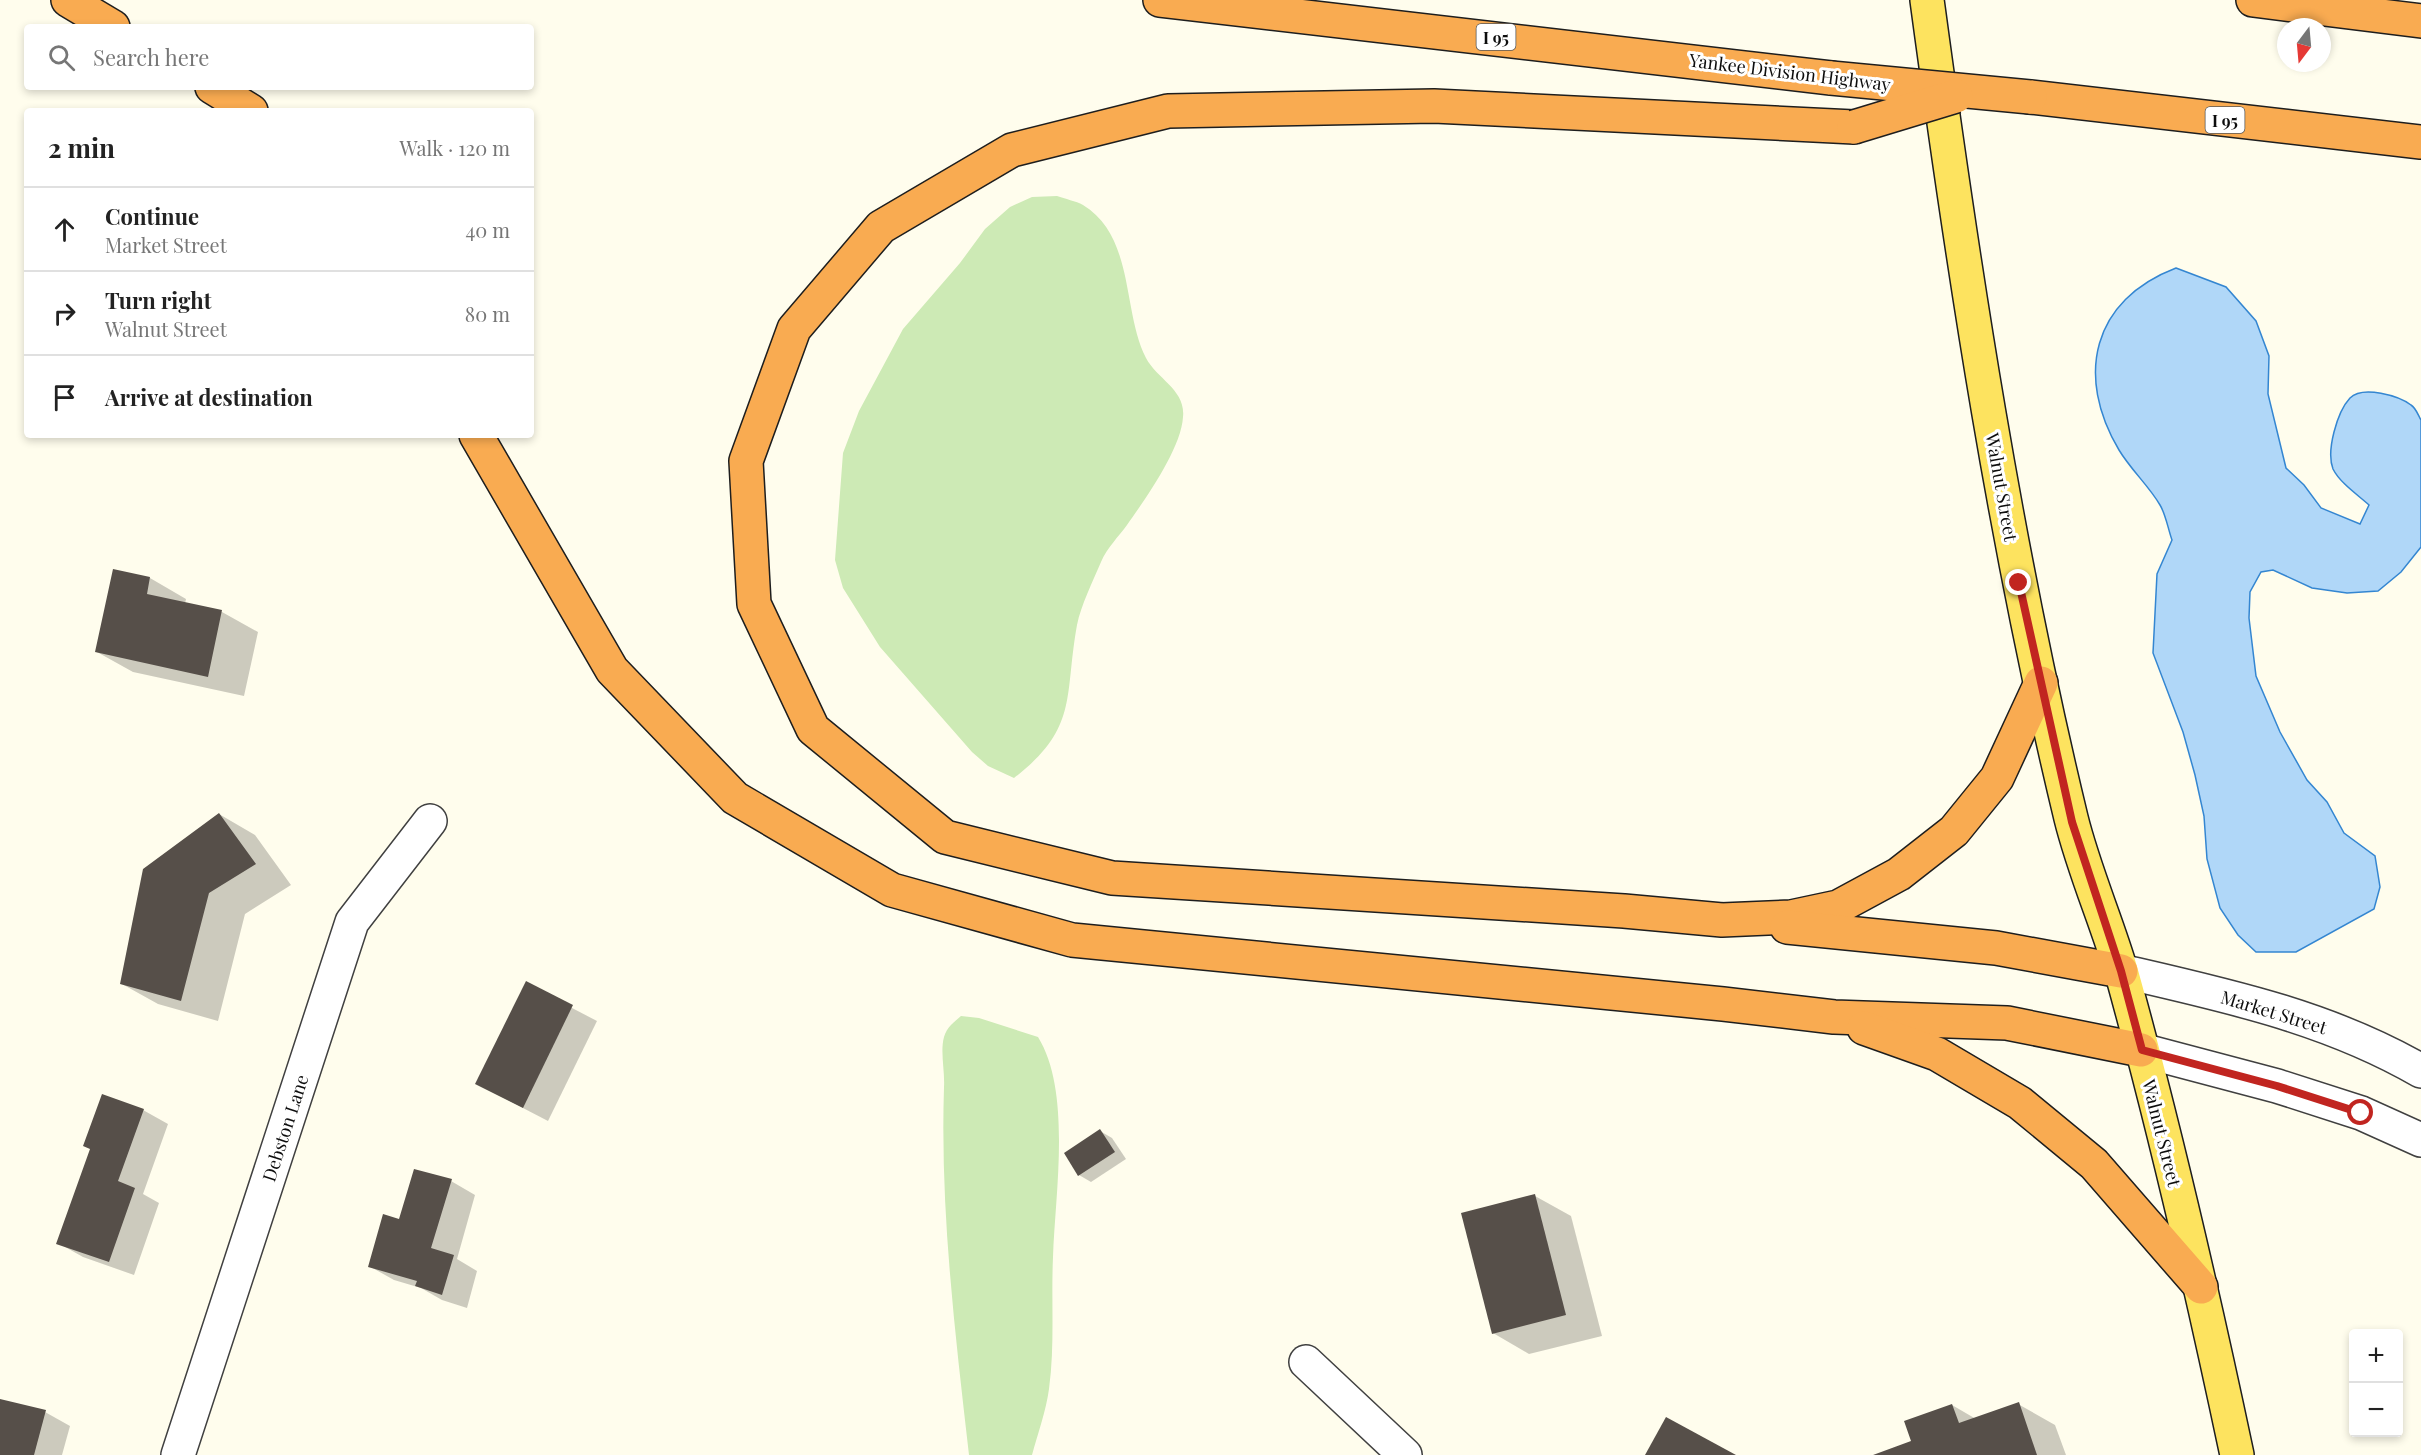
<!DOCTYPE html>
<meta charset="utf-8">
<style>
:root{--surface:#fff;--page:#f2f2f2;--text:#222;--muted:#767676;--line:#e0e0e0}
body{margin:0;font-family:"Playfair Display",serif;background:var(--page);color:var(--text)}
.controls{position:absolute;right:18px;bottom:18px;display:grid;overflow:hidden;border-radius:6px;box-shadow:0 3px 9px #0003}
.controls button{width:54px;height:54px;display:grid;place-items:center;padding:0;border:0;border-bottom:2px solid var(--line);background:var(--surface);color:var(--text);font:30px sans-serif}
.compass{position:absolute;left:2277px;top:18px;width:54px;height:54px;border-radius:50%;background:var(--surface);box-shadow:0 3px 9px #0003;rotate:196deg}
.stop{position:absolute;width:18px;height:18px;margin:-14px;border:4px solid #c12520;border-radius:50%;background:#fff}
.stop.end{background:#c12520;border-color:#fff;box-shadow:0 2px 6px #0008}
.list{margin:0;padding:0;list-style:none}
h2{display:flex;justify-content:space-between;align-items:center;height:78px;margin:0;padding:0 24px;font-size:26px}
h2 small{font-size:20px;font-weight:400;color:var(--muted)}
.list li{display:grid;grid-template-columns:39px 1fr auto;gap:18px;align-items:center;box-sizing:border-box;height:84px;padding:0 24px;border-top:2px solid var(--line)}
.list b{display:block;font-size:22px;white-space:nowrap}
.list p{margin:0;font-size:20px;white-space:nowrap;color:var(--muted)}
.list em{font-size:20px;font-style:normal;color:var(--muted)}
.icon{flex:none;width:33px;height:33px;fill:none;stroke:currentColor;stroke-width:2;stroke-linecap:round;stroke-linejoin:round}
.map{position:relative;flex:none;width:2421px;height:1455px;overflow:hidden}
.search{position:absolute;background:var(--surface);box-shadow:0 3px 9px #0003;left:24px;top:24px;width:510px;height:66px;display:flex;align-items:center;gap:15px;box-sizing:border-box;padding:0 21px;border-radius:6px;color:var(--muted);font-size:22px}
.panel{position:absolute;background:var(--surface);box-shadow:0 3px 9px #0003;left:24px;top:108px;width:510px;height:330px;border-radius:6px}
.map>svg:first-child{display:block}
.green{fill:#cdeab5}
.water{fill:#b0d7f8;stroke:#3486d1;stroke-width:1.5}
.shadow{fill:#0003}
.building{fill:#564f49}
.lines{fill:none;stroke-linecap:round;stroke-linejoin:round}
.minor-casing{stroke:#404040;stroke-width:36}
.major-casing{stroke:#1e1e1e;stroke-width:36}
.highway-casing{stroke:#1e1e1e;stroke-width:36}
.minor{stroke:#fff;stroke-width:33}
.major{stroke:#fde35f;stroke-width:33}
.highway{stroke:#f9ab51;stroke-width:33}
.highway-bridge-casing{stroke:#1e1e1e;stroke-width:36;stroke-linecap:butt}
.highway-bridge{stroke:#f9ab51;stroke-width:33}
.route{stroke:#c12520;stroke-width:8}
.labels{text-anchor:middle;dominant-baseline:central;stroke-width:6;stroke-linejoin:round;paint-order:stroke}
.shield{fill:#fff;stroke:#565656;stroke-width:1.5}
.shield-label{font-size:16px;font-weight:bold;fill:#0d0d0d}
.street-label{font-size:18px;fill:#0d0d0d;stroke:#fff}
</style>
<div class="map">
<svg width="2421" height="1455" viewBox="0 0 2421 1455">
<rect width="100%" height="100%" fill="#fffded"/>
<g class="green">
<path d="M 1057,196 C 1065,199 1076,201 1083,205 C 1135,237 1122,311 1146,358 C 1157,379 1186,390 1183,417 C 1181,449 1146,498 1127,525 C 1119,536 1107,548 1101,562 C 1093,581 1081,605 1077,625 C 1064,697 1079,728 1014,778 L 988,766 L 972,752 L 880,647 L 843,588 L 835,560 L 843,453 L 859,411 L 903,329 L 960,263 L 985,229 L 1010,207 L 1032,197 Z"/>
<path d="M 961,1016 L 979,1018 L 1038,1037 C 1072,1092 1055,1194 1053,1257 C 1051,1301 1055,1344 1049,1389 C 1046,1411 1038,1433 1032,1455 L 969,1455 C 955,1332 940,1210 944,1087 C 945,1071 940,1052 944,1037 C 947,1027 954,1022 961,1016 Z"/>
</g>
<path class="water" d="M 2176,268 L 2226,287 L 2256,321 L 2269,356 L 2268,394 L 2286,468 L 2304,485 L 2321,508 L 2360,524 L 2369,505 C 2358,495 2340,483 2333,469 C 2326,451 2337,412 2350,398 C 2363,385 2399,396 2411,405 C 2416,408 2418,415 2421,420 L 2421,547 L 2401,572 L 2378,591 L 2347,593 L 2312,588 L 2273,570 L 2261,572 L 2250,592 L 2249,618 L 2256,676 L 2280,732 L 2307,780 L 2327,802 L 2344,833 L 2375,856 L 2380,887 L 2374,909 L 2296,952 L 2256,952 L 2238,935 L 2220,908 L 2207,859 L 2204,816 L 2195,775 L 2183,732 L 2153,653 L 2157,574 L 2172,540 C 2168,529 2166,515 2160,505 C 2149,486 2131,470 2119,450 C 2075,376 2092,300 2176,268 Z"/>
<g class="shadow">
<path d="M 114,571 L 150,578 L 186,599 L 185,604 L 222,612 L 258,632 L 244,696 L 133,672 L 97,652 Z"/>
<path d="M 219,814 L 255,835 L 291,885 L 245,914 L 218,1021 L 158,1004 L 122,984 Z"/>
<path d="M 526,984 L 597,1021 L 548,1121 L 477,1084 Z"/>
<path d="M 143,1110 L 168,1124 L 143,1194 L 159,1203 L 134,1275 L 83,1257 L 58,1243 Z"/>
<path d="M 1100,1131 L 1112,1138 L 1126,1159 L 1091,1182 L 1079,1175 Z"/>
<path d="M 451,1181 L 475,1195 L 457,1259 L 477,1271 L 467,1308 L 442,1300 L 421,1288 L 394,1280 L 369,1266 L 401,1220 Z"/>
<path d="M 1535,1196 L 1571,1216 L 1602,1336 L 1529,1354 L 1493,1333 Z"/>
<path d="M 0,1400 L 45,1412 L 70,1426 L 62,1455 L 0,1455 Z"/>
<path d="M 2018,1404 L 2055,1425 L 2066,1455 L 1877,1455 L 1913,1442 L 1952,1405 L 1976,1419 Z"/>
</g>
<g class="building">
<path d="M 113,569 L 150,577 L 147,594 L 222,610 L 208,677 L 95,652 Z"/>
<path d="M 219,813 L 256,864 L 209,893 L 181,1001 L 120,984 L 143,869 Z"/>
<path d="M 526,981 L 573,1005 L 523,1108 L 475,1084 Z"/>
<path d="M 102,1094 L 144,1109 L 118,1181 L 135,1188 L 109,1262 L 56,1244 L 90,1149 L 83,1146 Z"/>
<path d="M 1100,1129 L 1115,1152 L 1078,1176 L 1064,1153 Z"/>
<path d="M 414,1169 L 452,1179 L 431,1248 L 454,1255 L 442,1295 L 415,1286 L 417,1281 L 368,1267 L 383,1214 L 399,1219 Z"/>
<path d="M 1535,1194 L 1566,1315 L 1492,1334 L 1461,1213 Z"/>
<path d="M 0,1399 L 46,1410 L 34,1455 L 0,1455 Z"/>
<path d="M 2019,1402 L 2037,1455 L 1873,1455 L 1911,1441 L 1904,1421 L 1952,1404 L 1959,1423 Z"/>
<path d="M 1666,1417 L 1736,1455 L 1645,1455 Z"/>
</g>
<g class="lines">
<defs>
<g id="minor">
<path d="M 2121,971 C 2225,995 2328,1017 2421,1071"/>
<path d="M 2141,1050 L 2277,1086 L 2361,1113 L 2421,1140"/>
<path d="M 1306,1362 L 1405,1455"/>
<path d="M 178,1455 L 352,922 L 430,821"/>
</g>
<path id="major" d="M 1927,0 C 1964,274 2006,549 2071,818 C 2084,871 2107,922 2122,974 C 2166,1133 2203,1294 2237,1455"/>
<g id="highway">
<path d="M 68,0 L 113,27"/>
<path d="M 1160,0 L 1831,78"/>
<path d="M 2253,0 L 2421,21"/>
<path d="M 212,87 L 251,111"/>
<path d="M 2030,97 L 2421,142"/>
<path d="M 1854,127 L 1434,106 L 1168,111 L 1012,150 L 881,227 L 794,329 L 746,461 L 754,604 L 813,729 L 945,837 L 1112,878 L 1624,911 L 1722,920 L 1791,917 L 1838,907 L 1899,874 L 1954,831 L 1997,778 L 2041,683"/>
<path d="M 476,435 L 612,670 L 735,798 L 892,890 L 1072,940 L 1723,1004 L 1834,1017 L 2007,1023 L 2141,1050"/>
<path d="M 1787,927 L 1996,948 L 2121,971"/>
<path d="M 1864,1028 L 1937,1054 L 2020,1103 L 2094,1164 L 2201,1287"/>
</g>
</defs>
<use href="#minor" class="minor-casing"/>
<use href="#major" class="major-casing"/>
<use href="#highway" class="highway-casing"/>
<use href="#minor" class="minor"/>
<use href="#major" class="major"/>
<use href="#highway" class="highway"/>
<defs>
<g id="highway-bridge">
<path d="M 1831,78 L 2030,97"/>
<path d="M 1854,127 L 1956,96"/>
</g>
</defs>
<use href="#highway-bridge" class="highway-bridge-casing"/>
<use href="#highway-bridge" class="highway-bridge"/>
</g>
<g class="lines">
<path class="route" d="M 2019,583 L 2072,822 L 2121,971 L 2142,1050 L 2277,1086 L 2361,1113"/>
</g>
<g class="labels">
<g class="shield">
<rect x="1476.5" y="24" width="39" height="26" rx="4.5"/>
<rect x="2205.5" y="107" width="39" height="26" rx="4.5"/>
</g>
<g class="shield-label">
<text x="1496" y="37">I 95</text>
<text x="2225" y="120">I 95</text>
</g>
<g class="street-label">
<text transform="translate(1790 72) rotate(7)">Yankee Division Highway</text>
<text transform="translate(2002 487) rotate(80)">Walnut Street</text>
<text transform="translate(2274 1012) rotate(17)">Market Street</text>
<text transform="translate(285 1128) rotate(-72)">Debston Lane</text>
<text transform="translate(2162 1133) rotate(76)">Walnut Street</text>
</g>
</g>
</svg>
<div class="controls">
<button>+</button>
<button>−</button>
</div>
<svg class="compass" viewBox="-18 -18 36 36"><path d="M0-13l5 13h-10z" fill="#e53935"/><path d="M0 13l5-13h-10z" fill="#767676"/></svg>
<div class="stop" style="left:2361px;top:1113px"></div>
<div class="stop end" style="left:2019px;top:583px"></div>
<div class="search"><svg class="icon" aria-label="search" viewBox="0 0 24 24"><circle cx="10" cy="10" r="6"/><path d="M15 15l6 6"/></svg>Search here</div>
<section class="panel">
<h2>2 min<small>Walk · 120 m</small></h2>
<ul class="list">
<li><svg class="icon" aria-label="ahead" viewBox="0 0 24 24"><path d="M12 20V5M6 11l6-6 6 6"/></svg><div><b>Continue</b><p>Market Street</p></div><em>40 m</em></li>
<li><svg class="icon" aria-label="right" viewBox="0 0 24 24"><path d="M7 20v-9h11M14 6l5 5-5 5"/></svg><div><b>Turn right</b><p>Walnut Street</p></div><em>80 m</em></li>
<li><svg class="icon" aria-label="arrive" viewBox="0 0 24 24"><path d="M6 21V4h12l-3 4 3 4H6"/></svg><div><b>Arrive at destination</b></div></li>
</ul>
</section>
</div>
